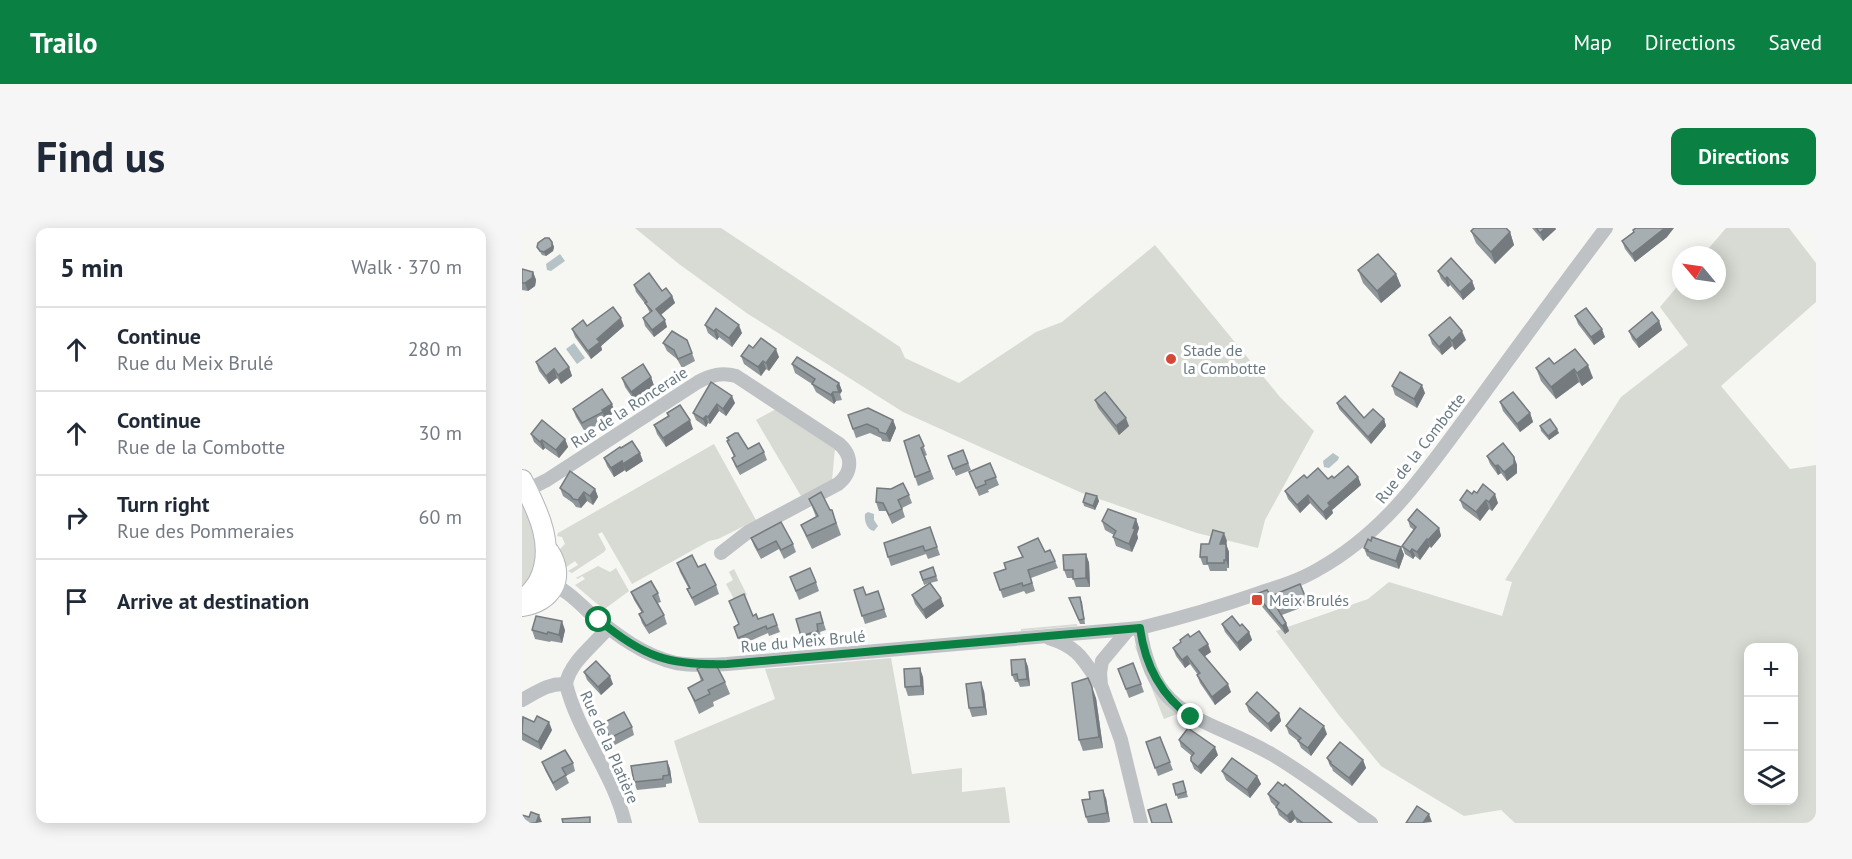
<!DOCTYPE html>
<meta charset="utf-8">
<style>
:root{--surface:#fff;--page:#f6f6f7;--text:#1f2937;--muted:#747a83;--line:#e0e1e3;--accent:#0b8043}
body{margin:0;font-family:"PT Sans",sans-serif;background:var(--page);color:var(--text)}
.controls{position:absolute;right:18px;bottom:18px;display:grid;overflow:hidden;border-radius:12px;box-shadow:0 3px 15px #0003}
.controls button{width:54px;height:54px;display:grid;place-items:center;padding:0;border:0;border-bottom:2px solid var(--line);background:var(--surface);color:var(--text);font:30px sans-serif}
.compass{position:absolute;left:1150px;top:18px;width:54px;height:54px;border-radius:50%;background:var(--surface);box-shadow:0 3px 15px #0003;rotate:299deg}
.stop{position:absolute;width:18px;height:18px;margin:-14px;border:4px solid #0b8043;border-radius:50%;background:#fff}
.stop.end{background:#0b8043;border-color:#fff;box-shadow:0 2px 6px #0008}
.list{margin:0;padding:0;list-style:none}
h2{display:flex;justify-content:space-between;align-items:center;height:78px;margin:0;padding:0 24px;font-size:26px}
h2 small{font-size:20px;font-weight:400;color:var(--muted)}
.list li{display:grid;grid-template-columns:39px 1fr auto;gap:18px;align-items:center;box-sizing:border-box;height:84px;padding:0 24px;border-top:2px solid var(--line)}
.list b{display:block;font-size:22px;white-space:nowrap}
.list p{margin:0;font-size:20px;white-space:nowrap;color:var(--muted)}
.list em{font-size:20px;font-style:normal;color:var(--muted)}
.icon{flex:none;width:33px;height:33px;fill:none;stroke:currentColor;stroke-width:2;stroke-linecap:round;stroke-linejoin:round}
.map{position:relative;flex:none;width:1294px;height:595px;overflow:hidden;border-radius:12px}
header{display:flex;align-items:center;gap:36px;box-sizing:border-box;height:84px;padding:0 30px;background:var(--accent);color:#fff}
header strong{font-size:28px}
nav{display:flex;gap:33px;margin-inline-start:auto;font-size:21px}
.intro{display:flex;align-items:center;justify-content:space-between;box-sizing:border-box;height:144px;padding:0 36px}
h1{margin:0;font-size:42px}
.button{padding:15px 27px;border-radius:12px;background:var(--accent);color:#fff;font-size:21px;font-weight:700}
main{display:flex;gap:36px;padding:0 36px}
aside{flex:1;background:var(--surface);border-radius:12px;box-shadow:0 3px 15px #0003}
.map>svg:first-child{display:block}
.green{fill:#d7dbd3;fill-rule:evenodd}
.water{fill:#b6c3c6}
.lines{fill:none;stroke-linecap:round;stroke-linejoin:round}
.secondary-casing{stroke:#b0b6ba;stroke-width:22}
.street{stroke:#bec2c5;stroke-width:14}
.secondary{stroke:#fff;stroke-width:20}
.wall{fill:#8f9699}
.shaded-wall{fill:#747a7d}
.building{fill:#a6aeb2;stroke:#747a7d;stroke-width:1.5}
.route{stroke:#0b8043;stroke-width:8}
.poi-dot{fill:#d64734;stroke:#fff;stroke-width:2}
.labels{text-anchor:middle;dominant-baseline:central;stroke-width:6;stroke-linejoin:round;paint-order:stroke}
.poi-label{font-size:16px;fill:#687982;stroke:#fff;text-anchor:start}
.street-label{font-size:16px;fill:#687982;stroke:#fff}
</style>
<header>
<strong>Trailo</strong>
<nav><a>Map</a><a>Directions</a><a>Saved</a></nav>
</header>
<div class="intro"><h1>Find us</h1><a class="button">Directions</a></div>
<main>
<aside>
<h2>5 min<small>Walk · 370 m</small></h2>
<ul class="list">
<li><svg class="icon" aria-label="ahead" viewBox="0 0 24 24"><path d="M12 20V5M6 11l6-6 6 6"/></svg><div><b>Continue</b><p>Rue du Meix Brulé</p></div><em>280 m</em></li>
<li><svg class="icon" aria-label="ahead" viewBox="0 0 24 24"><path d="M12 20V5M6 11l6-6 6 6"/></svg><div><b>Continue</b><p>Rue de la Combotte</p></div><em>30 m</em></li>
<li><svg class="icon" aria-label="right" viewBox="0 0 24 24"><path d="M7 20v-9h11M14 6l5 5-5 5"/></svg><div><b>Turn right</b><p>Rue des Pommeraies</p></div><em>60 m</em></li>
<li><svg class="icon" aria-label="arrive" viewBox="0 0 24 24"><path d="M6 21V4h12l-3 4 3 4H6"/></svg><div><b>Arrive at destination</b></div></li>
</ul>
</aside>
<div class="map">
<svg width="1294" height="595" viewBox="0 0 1294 595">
<rect width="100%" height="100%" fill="#f6f6f3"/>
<g class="green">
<path d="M 113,0 L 199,0 L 378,119 L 383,130 L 437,155 L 514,104 L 540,94 L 633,17 L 758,169 L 792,203 L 743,292 L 736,320 L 675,305 L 560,265 L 381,184 L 226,86 L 157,36 Z"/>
<path d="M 1204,0 L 1267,0 L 1294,35 L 1294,74 L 1199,158 L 1268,241 L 1294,237 L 1294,595 L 993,595 L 979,582 L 942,588 L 859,538 L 816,486 L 754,403 L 846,371 L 867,354 L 980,388 L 990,354 L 983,352 L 1099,169 L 1166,117 L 1138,79 L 1159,54 L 1159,63 L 1195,63 L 1195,27 L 1181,27 ZM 1226,419 L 1272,419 L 1272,572 L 1226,572 Z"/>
<path d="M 254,181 L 313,220 L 310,252 L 279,268 L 234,192 Z"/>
<path d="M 192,216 L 234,292 L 196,311 L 187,313 L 110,356 L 80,304 L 76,306 L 84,321 L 82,324 L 50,345 L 46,343 L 56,337 L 53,333 L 43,340 L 37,322 L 43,316 L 40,309 L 35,308 L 36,305 Z"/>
<path d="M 0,269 L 2,271 L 18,324 L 13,349 L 0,367 Z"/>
<path d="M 76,338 L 88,344 L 94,340 L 107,363 L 84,380 L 81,381 L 53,357 L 63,351 L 60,348 L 56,351 L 54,350 Z"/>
<path d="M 212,341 L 225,367 L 213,373 L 204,356 L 211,352 L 207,344 Z"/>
<path d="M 555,396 L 555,398 L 499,403 L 499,401 Z"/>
<path d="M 612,416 C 627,437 630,470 655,486 L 642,491 Z"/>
<path d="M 369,430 L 390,546 L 440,540 L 440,564 L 483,559 L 488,595 L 177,595 L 152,513 L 253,471 L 243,441 Z"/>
</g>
<g class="water">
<path d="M 38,26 L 43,33 L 29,43 L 25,42 L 24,36 Z"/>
<path d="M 52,115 L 63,130 L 55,136 L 44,121 Z"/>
<path d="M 811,225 L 817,229 L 816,232 L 807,240 L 802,239 L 801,233 Z"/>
<path d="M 346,284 L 352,286 L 352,292 L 356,298 L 352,303 C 345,302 342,293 343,286 Z"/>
</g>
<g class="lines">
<defs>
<g id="secondary">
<path d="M 0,252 C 16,283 34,319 17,353 C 12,362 5,368 0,375"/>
<path d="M 0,378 C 29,374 44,350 27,324"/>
</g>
</defs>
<use href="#secondary" class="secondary-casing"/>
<g class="street">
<path d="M 5,262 L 25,252 L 176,154 C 189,147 200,144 214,148 L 316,215 C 331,227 331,244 316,256 L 226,304 L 199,325"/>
<path d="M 25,354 C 43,360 57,375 70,387 C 95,407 122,428 154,435 C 171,438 189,437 205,436 L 618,400 C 659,390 700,378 740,364 C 759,358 778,352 795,342 C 867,302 906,240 954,176 C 997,117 1040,58 1084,0"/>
<path d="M 618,400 C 631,494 684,488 751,527 C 785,547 816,572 849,595"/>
<path d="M 606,402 L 580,433 L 578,445 L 579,457 L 599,512 L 619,595"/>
<path d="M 527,410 C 558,420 561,432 578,456"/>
<path d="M 44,456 C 56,505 91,545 103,595"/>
<path d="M 44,456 C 48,434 72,417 86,400"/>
<path d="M 0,472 C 15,464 26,455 44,456"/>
</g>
<use href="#secondary" class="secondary"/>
</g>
<g class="wall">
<path d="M 1010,0 L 1033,0 L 1034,1 L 1021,13 Z"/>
<path d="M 1111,2 L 1145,9 L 1113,34 L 1103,21 L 1100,13 L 1111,4 Z"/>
<path d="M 949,3 L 988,4 L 992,17 L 973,36 L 954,15 Z"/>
<path d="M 30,14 L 32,19 L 31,23 L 24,28 L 20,27 L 15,19 Z"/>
<path d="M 0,41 L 11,44 L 14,52 L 13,58 L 6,63 L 0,62 Z"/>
<path d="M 836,42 L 874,46 L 879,58 L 859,75 L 841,55 Z"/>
<path d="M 916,43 L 950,53 L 953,61 L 941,72 L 928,57 L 926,59 L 919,51 Z"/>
<path d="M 112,57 L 140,63 L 150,68 L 153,75 L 139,87 L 145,99 L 132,109 L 123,98 L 121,90 L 128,85 L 124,77 L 114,64 Z"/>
<path d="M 1053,88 L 1083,109 L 1072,117 L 1056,96 Z"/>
<path d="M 1137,93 L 1140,102 L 1117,120 L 1110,111 L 1107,103 Z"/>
<path d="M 183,97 L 220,105 L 210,119 L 197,109 L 195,112 L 186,105 Z"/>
<path d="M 65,98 L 102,98 L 79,118 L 80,122 L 69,131 L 53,109 L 50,101 Z"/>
<path d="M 907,107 L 944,112 L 933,122 L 930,118 L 920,127 L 910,116 Z"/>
<path d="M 141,115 L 170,125 L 173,133 L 160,140 L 155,131 L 145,123 Z"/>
<path d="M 231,120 L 257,129 L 247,143 L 244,141 L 239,148 L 222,136 L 219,128 Z"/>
<path d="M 1053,121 L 1071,150 L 1060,158 L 1057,154 L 1034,171 L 1019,153 L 1014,140 L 1032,136 Z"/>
<path d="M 14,134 L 47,139 L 50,148 L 39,156 L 35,150 L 27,156 L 17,143 Z"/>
<path d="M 270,136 L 317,155 L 320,163 L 318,166 L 320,172 L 314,173 L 312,176 L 294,164 L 290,156 L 273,145 Z"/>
<path d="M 129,149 L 132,158 L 112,172 L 103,159 L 100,150 Z"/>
<path d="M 189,154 L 213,175 L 204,188 L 197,183 L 188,196 L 186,195 L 184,199 L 174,192 L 171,185 Z"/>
<path d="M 870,158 L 903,165 L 895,180 L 873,167 Z"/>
<path d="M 573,172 L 607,198 L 597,207 L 576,180 Z"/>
<path d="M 978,174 L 1008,185 L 1011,194 L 998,204 L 981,183 Z"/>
<path d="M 815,175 L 842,190 L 862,191 L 864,198 L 849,216 L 817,181 Z"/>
<path d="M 51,181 L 93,184 L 83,191 L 84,192 L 63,204 L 54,189 Z"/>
<path d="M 145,185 L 171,201 L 144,219 L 135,206 L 132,197 L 146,188 Z"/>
<path d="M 326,187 L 371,192 L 374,200 L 368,214 L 360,213 L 359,210 L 348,205 L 334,210 Z"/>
<path d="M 1018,198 L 1037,205 L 1027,212 L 1019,203 Z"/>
<path d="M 9,206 L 43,211 L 46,219 L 37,230 L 23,220 L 21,222 L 12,214 Z"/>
<path d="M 397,207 L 405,227 L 403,228 L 412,251 L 396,258 L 393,249 Z"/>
<path d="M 205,213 L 226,221 L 242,224 L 245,232 L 218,247 L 213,238 L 210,230 L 212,229 Z"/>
<path d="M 441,222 L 449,242 L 434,248 L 426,228 Z"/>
<path d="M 965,228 L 992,229 L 995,237 L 995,245 L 985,253 L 979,245 L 976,247 L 968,236 Z"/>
<path d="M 82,230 L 121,233 L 104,244 L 103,242 L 92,249 L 85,238 Z"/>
<path d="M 468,235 L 477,257 L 466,262 L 467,264 L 457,268 L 447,244 Z"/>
<path d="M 836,249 L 839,257 L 810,282 L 811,285 L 804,292 L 788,275 L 778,285 L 766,271 L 763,263 L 785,250 L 806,251 L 812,250 Z"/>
<path d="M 38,260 L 73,261 L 76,269 L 71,277 L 65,273 L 59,280 L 54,279 L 51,275 L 41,268 Z"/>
<path d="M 955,265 L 976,275 L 970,283 L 967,281 L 958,293 L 941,280 L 938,272 L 950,266 Z"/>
<path d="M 387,267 L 390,275 L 380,280 L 383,289 L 370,296 L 364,283 L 357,283 L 354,274 Z"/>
<path d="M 575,268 L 577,273 L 573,282 L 562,278 L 561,274 Z"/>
<path d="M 287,271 L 310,282 L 319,307 L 290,321 L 284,309 L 279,297 L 294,289 Z"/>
<path d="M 614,291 L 617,300 L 615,306 L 616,310 L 610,324 L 594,318 L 591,309 L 592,307 L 583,302 L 580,293 Z"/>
<path d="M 886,292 L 917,300 L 919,308 L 909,320 L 908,318 L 898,332 L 893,328 L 891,331 L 883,326 L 880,318 L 892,302 L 888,299 Z"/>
<path d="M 259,294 L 271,316 L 274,324 L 262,331 L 257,321 L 239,331 L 232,318 L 229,310 Z"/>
<path d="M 408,299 L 418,327 L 406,331 L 404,326 L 369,338 L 366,329 Z"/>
<path d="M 705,313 L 704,316 L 707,324 L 707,340 L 705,340 L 705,343 L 688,343 L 686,337 L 681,337 L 678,329 L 687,316 Z"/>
<path d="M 496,319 L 523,324 L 533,333 L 536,340 L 509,350 L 513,363 L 504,366 L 502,363 L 481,370 L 472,345 L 484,341 L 500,329 Z"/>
<path d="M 879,319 L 882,327 L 877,341 L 848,331 L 847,329 L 845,328 L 842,320 Z"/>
<path d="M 564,326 L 567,335 L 568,359 L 554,359 L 551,350 L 545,350 L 542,342 Z"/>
<path d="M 155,335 L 176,339 L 194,357 L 197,366 L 173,378 L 165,361 L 167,361 L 158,344 Z"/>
<path d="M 411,339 L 416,353 L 408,355 L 422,378 L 404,391 L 393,376 L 390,367 L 407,355 L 402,357 L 398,344 Z"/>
<path d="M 268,349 L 294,354 L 297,363 L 277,372 Z"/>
<path d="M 778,356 L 786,377 L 760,387 L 764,395 L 767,403 L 763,406 L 737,375 L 734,366 L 749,368 Z"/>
<path d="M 332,362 L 344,367 L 356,363 L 365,389 L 343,396 Z"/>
<path d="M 109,364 L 136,365 L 139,374 L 136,375 L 142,387 L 145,396 L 127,406 L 120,395 L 117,386 L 120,385 L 112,372 Z"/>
<path d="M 547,370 L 560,373 L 563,396 L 558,396 Z"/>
<path d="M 207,373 L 236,391 L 251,386 L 258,404 L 247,408 L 246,405 L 219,417 L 212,399 L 217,397 Z"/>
<path d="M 298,384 L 304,402 L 298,404 L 299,411 L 281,415 L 279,408 Z"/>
<path d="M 700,396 L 718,398 L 727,404 L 730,412 L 718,423 L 703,404 Z"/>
<path d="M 10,402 L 43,402 L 40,415 L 29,413 L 28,414 L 13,411 Z"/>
<path d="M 668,409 L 689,424 L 683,428 L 709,464 L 693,477 L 678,455 L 675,447 L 676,447 L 668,436 L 663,440 L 654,428 L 651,420 L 658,415 L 658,412 Z"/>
<path d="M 503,431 L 506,439 L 508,458 L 498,459 L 496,454 L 493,454 L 490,447 Z"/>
<path d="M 611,435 L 622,464 L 607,470 L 596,441 Z"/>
<path d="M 175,441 L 203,454 L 208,466 L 191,474 L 192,478 L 177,486 L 166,460 L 179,453 Z"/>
<path d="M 62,444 L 91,456 L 79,467 L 65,452 Z"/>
<path d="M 401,449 L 402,467 L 386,468 L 383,459 Z"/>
<path d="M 462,463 L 465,487 L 450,489 L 447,480 Z"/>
<path d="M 574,470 L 581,520 L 561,523 L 557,512 Z"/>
<path d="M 724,476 L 757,485 L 759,493 L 749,504 L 727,484 Z"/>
<path d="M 0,490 L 12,494 L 30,502 L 19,522 L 0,512 Z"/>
<path d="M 81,495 L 110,499 L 112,507 L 91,518 Z"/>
<path d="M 764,498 L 805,506 L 789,528 L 779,520 L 776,513 L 767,506 Z"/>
<path d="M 638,509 L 651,542 L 636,548 L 624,514 Z"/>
<path d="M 657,512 L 696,527 L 679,546 L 672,541 L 669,533 L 670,528 L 659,519 Z"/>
<path d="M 805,530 L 841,532 L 844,540 L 830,558 L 811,543 L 810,540 L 808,538 Z"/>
<path d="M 145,533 L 148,541 L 150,555 L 144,556 L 144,559 L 115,562 L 112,554 Z"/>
<path d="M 20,534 L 51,535 L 53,543 L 44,548 L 47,555 L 34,563 L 23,542 Z"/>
<path d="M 700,543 L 735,548 L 739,556 L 728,570 L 704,552 Z"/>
<path d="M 661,553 L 666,569 L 656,571 L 651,556 Z"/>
<path d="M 746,566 L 810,595 L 775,595 L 773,591 L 769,595 L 767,595 L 757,587 L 754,579 L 749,574 Z"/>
<path d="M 584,570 L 588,594 L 582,595 L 566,595 L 564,589 Z"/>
</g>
<g class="shaded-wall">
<path d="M 1023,0 L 1033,0 L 1034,1 L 1021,13 L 1018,5 Z"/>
<path d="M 1143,0 L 1152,0 L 1145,9 L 1113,34 L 1110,26 Z"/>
<path d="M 988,4 L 992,17 L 973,36 L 969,24 Z"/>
<path d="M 30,14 L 32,19 L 31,23 L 24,28 L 22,24 Z"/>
<path d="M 11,44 L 14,52 L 13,58 L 6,63 L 3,55 Z"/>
<path d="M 874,46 L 879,58 L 859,75 L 855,63 Z"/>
<path d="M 925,49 L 928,57 L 926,59 L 923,51 Z"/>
<path d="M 950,53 L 953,61 L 941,72 L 938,64 Z"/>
<path d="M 150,68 L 153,75 L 137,88 L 134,81 Z"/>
<path d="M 99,90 L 102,98 L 79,118 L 80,122 L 69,131 L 66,123 L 75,111 Z"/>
<path d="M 143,92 L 145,99 L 132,109 L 130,102 Z"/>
<path d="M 1137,93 L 1140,102 L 1117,120 L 1114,112 Z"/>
<path d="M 217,97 L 220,105 L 210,119 L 207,110 Z"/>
<path d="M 194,101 L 197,109 L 195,112 L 192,103 Z"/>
<path d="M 1080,101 L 1083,109 L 1072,117 L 1069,109 Z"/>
<path d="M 940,103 L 944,112 L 933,122 L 930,113 Z"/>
<path d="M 927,109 L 930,118 L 920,127 L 917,119 Z"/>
<path d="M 254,121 L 257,129 L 247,143 L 244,135 Z"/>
<path d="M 241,133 L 244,141 L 239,148 L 236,139 Z"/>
<path d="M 1066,137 L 1071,150 L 1060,158 L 1055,145 Z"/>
<path d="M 47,139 L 50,148 L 39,156 L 36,147 Z"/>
<path d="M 32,141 L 35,150 L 27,156 L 24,148 Z"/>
<path d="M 1052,141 L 1057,154 L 1034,171 L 1029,159 Z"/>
<path d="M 129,149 L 132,158 L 112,172 L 109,164 Z"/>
<path d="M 317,155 L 320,163 L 318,166 L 315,158 Z"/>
<path d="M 900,157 L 903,165 L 895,180 L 892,171 Z"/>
<path d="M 311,164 L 314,173 L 312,176 L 309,167 Z"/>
<path d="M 210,168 L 213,175 L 204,188 L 201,181 Z"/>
<path d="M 90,176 L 93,184 L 83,191 L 80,182 Z"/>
<path d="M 195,176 L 197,183 L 188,196 L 186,189 Z"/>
<path d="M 1008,185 L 1011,194 L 998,204 L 995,196 Z"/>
<path d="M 184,188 L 186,195 L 184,199 L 181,191 Z"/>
<path d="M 604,190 L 607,198 L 597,207 L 594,198 Z"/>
<path d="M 862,191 L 864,198 L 849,216 L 846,209 Z"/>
<path d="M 168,192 L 171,201 L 144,219 L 141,210 Z"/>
<path d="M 371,192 L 374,200 L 368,214 L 364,206 Z"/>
<path d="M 1035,201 L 1037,205 L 1027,212 L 1026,208 Z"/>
<path d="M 43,211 L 46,219 L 37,230 L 34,222 Z"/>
<path d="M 20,212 L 23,220 L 21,222 L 18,214 Z"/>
<path d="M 118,225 L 121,233 L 104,244 L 101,236 Z"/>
<path d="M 992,229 L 995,237 L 995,245 L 985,253 L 982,244 Z"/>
<path d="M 100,233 L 103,242 L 92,249 L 89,240 Z"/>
<path d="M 976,237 L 979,245 L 976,247 L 973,238 Z"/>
<path d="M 836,249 L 839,257 L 810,282 L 811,285 L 804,292 L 801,284 L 806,275 Z"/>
<path d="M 73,261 L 76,269 L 71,277 L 68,268 Z"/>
<path d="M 62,264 L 65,273 L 59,280 L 56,272 Z"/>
<path d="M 973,266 L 976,275 L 970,283 L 967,274 Z"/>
<path d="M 786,267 L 788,275 L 778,285 L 775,277 Z"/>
<path d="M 575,268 L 577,273 L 573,282 L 571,278 Z"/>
<path d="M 964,272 L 967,281 L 958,293 L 954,284 Z"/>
<path d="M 614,291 L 617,300 L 615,306 L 616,310 L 610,324 L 607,316 L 611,300 Z"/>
<path d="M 917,300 L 919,308 L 909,320 L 906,312 Z"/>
<path d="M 702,305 L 705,313 L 701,324 L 698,316 Z"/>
<path d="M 905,311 L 908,318 L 898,332 L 895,324 Z"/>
<path d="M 704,316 L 707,324 L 707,340 L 704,332 Z"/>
<path d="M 879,319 L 882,327 L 877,341 L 874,333 Z"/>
<path d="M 890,321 L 893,328 L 891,331 L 888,324 Z"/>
<path d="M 564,326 L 567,335 L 568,359 L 564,350 Z"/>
<path d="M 419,370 L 422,378 L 404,391 L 401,382 Z"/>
<path d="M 40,393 L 43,402 L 40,415 L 37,407 Z"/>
<path d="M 764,395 L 767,403 L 763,406 L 760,398 Z"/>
<path d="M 727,404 L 730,412 L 718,423 L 715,415 Z"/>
<path d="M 686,416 L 689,424 L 680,430 L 677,422 Z"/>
<path d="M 665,428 L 668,436 L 663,440 L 660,432 Z"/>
<path d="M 503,431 L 506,439 L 508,458 L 505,451 Z"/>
<path d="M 398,440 L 401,449 L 402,467 L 399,458 Z"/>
<path d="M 88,448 L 91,456 L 79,467 L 76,459 Z"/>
<path d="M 459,454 L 462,463 L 465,487 L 462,479 Z"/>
<path d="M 706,456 L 709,464 L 693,477 L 690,469 Z"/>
<path d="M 570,459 L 574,470 L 581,520 L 577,509 Z"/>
<path d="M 757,485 L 759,493 L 749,504 L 746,496 Z"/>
<path d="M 27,494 L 30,502 L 19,522 L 16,514 Z"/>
<path d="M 802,498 L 805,506 L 789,528 L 786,520 Z"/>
<path d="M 693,519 L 696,527 L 679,546 L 676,539 Z"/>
<path d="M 841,532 L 844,540 L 830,558 L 827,550 Z"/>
<path d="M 145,533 L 148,541 L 150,555 L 147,547 Z"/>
<path d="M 735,548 L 739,556 L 728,570 L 725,562 Z"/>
<path d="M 581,562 L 584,570 L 588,594 L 585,585 Z"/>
<path d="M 770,583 L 773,591 L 769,595 L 768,595 L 765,588 Z"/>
<path d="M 907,586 L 910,594 L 901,595 Z"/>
<path d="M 17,587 L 20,594 L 14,595 Z"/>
</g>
<g class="building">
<path d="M 952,0 L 984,0 L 988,4 L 969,24 L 949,3 Z"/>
<path d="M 1014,0 L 1023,0 L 1018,5 Z"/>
<path d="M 1114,0 L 1143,0 L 1110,26 L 1100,13 L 1112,4 L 1111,2 Z"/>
<path d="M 23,10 L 27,10 L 30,14 L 30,19 L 22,24 L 18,23 L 15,19 L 16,15 Z"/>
<path d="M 856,26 L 874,46 L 855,63 L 836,42 Z"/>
<path d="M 929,30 L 950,53 L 938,64 L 925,49 L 923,51 L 916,43 Z"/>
<path d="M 0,41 L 11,44 L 10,50 L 3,55 L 0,55 Z"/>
<path d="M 127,45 L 140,63 L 144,60 L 150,68 L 134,81 L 143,92 L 130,102 L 121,90 L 130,83 L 123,75 L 125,74 L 112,57 Z"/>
<path d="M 91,79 L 99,90 L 75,111 L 78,114 L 66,123 L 50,101 L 61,92 L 65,98 Z"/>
<path d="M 194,80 L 217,97 L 207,110 L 194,101 L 192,103 L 183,97 Z"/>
<path d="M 1064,80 L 1080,101 L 1069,109 L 1053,88 Z"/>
<path d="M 1130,84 L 1137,93 L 1114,112 L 1107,103 Z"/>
<path d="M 928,89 L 940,103 L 930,113 L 927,109 L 917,119 L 907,107 Z"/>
<path d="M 150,103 L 165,112 L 170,125 L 156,131 L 152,122 L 141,115 Z"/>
<path d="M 239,110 L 254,121 L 244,135 L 241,133 L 236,139 L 219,128 L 227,117 L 231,120 Z"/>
<path d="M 33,120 L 47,139 L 36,147 L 32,141 L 24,148 L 14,134 Z"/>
<path d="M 1053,121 L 1066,137 L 1055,145 L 1052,141 L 1029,159 L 1014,140 L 1027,130 L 1032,136 Z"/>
<path d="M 275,129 L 317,155 L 315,158 L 317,164 L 311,164 L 309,167 L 290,156 L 293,151 L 270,136 Z"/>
<path d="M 121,136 L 129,149 L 109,164 L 100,150 Z"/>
<path d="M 878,144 L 900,157 L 892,171 L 870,158 Z"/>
<path d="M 189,154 L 210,168 L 201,181 L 195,176 L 186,189 L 184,188 L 181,191 L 171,185 Z"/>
<path d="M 80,161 L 90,176 L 80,182 L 81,184 L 60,195 L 51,181 Z"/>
<path d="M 583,164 L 604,190 L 594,198 L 573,172 Z"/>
<path d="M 991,164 L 1008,185 L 995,196 L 978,174 Z"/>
<path d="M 823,168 L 842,190 L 851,181 L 862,191 L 846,209 L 815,175 Z"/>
<path d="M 158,177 L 168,192 L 141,210 L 132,197 L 147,188 L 145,185 Z"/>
<path d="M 346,180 L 371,192 L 364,206 L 357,204 L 356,201 L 345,196 L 331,201 L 326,187 Z"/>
<path d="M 1028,191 L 1035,201 L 1026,208 L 1018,198 Z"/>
<path d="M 20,192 L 43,211 L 34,222 L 20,212 L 18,214 L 9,206 Z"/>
<path d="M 213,205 L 216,205 L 226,221 L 237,215 L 242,224 L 215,239 L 210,230 L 213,228 L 205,213 L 207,212 L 205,210 Z"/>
<path d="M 397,207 L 402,218 L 399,220 L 408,243 L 393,249 L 382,213 Z"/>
<path d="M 110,213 L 118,225 L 101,236 L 100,233 L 89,240 L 82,230 L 98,219 L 99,220 Z"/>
<path d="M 981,215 L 992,229 L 992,236 L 982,244 L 976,237 L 973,238 L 965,228 Z"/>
<path d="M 441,222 L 446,235 L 431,241 L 426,228 Z"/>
<path d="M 468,235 L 474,249 L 463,253 L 464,256 L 454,260 L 447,244 Z"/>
<path d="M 826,238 L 836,249 L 806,275 L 808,278 L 801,284 L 786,267 L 775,277 L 763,263 L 782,247 L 785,250 L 796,240 L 806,251 L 810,248 L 812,250 Z"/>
<path d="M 48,243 L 73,261 L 68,268 L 62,264 L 56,272 L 51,271 L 48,267 L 38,260 Z"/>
<path d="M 381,255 L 387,267 L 376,272 L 380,281 L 367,287 L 361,275 L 354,274 L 355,260 L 369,261 Z"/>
<path d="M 961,256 L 973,266 L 967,274 L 964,272 L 954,284 L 938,272 L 945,262 L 950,266 L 952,263 L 955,265 Z"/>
<path d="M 299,264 L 308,282 L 310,282 L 314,295 L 285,308 L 279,297 L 296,288 L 287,271 Z"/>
<path d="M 564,265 L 575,268 L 571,278 L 561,274 Z"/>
<path d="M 586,281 L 614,291 L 611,300 L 613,301 L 607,316 L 591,309 L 594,303 L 580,293 Z"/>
<path d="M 895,281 L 917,300 L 906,312 L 905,311 L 895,324 L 890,321 L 888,324 L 880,318 L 894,299 L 886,292 Z"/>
<path d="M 259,294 L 271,316 L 259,322 L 254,313 L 236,322 L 229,310 Z"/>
<path d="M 408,299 L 415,319 L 403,323 L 401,318 L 366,329 L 362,315 Z"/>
<path d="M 691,302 L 702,305 L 698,316 L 704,316 L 704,332 L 702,332 L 702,335 L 685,335 L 685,329 L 678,329 L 679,316 L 687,316 Z"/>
<path d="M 850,309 L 879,319 L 874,333 L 845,323 L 846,322 L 842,320 L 846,311 L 849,313 Z"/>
<path d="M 516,310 L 523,324 L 528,322 L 533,333 L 506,342 L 510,355 L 501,358 L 500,355 L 478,362 L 472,345 L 484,341 L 482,335 L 501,329 L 496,319 Z"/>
<path d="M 564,326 L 564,350 L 551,351 L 551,342 L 542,342 L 541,327 Z"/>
<path d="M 170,327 L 176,339 L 183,336 L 194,357 L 170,370 L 165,361 L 168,360 L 155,335 Z"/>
<path d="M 411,339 L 414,348 L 401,352 L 398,344 Z"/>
<path d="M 288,340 L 294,354 L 274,363 L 268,349 Z"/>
<path d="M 129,353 L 136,365 L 131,368 L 142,387 L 124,398 L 117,386 L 121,384 L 109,364 Z"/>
<path d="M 408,355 L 419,370 L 401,382 L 390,367 Z"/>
<path d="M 778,356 L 783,368 L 755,380 L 764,395 L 760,398 L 734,366 L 745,362 L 749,368 Z"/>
<path d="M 341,359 L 344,367 L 356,363 L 362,381 L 340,388 L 332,362 Z"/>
<path d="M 222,366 L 231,388 L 234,386 L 236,391 L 251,386 L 255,397 L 245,401 L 244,398 L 216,410 L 212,399 L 217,396 L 207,373 Z"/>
<path d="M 558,369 L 562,391 L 557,392 L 547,370 Z"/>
<path d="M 298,384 L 301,395 L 295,396 L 296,403 L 279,408 L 274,391 Z"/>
<path d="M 14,388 L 40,393 L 37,407 L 26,404 L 25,406 L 10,402 Z"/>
<path d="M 710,388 L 718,398 L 720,396 L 727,404 L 715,415 L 700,396 Z"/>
<path d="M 677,403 L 686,416 L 677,422 L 706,456 L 690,469 L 675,447 L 678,445 L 665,428 L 660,432 L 651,420 L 659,414 L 658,412 L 666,406 L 668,409 Z"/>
<path d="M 503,431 L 505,451 L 496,452 L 495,446 L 490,447 L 489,432 Z"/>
<path d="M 74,433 L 88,448 L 76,459 L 62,444 Z"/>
<path d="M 190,433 L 192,433 L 203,454 L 186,462 L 188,466 L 173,473 L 166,460 L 181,452 L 175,441 Z"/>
<path d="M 611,435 L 619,456 L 604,461 L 596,441 Z"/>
<path d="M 398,440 L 399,458 L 383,459 L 382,441 Z"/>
<path d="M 566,450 L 570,459 L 577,509 L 557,512 L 550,455 Z"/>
<path d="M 459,454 L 462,479 L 447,480 L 444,456 Z"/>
<path d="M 735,464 L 757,485 L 746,496 L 724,476 Z"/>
<path d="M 778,480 L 802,498 L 786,520 L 776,513 L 779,510 L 764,498 Z"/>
<path d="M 102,484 L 110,499 L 88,510 L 81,495 Z"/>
<path d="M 15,488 L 27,494 L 16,514 L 0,505 L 1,489 L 12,494 Z"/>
<path d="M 666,500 L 693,519 L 676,539 L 669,533 L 669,529 L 672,525 L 657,512 Z"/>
<path d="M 638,509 L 648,534 L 633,540 L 624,514 Z"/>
<path d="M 818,514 L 841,532 L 827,550 L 808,535 L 809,534 L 805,530 Z"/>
<path d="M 43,522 L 51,535 L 40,540 L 44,547 L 31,555 L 20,534 Z"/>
<path d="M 710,530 L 735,548 L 725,562 L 700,543 Z"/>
<path d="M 145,533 L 147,547 L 141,548 L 141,551 L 112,554 L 109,538 Z"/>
<path d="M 661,553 L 664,564 L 654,567 L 651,556 Z"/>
<path d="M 756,554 L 761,558 L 763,556 L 810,595 L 781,595 L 773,589 L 770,583 L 765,588 L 754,579 L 757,575 L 746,566 Z"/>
<path d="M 581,562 L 585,585 L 564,589 L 560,572 L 568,571 L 567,564 Z"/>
<path d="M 644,576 L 650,595 L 630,595 L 626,582 Z"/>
<path d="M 895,578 L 907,586 L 901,595 L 884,595 Z"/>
<path d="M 9,584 L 17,587 L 14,595 L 0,595 L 0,587 L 7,589 Z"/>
<path d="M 68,589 L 68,595 L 41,595 L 40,591 Z"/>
</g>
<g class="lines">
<path class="route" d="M 77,392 C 121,429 148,438 205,436 L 618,400 C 623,437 638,467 669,489"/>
</g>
<g class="poi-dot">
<circle cx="649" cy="131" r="6"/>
<rect x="729" y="366" width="12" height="12" rx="3"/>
</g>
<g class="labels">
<g class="poi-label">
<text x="661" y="122">Stade de<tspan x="661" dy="18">la Combotte</tspan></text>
<text x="747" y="372">Meix Brulés</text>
</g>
<g class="street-label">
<text transform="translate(107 179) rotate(-33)">Rue de la Ronceraie</text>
<text transform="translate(898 220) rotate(-52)">Rue de la Combotte</text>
<text transform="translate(281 413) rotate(-5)">Rue du Meix Brulé</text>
<text transform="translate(88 519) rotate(66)">Rue de la Platière</text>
</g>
</g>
</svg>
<div class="controls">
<button>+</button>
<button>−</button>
<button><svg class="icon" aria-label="layers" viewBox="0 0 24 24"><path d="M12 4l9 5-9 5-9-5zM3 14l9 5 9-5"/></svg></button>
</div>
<svg class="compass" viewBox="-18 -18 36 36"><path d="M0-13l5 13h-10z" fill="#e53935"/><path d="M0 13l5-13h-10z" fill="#747a83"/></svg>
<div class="stop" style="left:77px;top:392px"></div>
<div class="stop end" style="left:669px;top:489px"></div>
</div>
</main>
